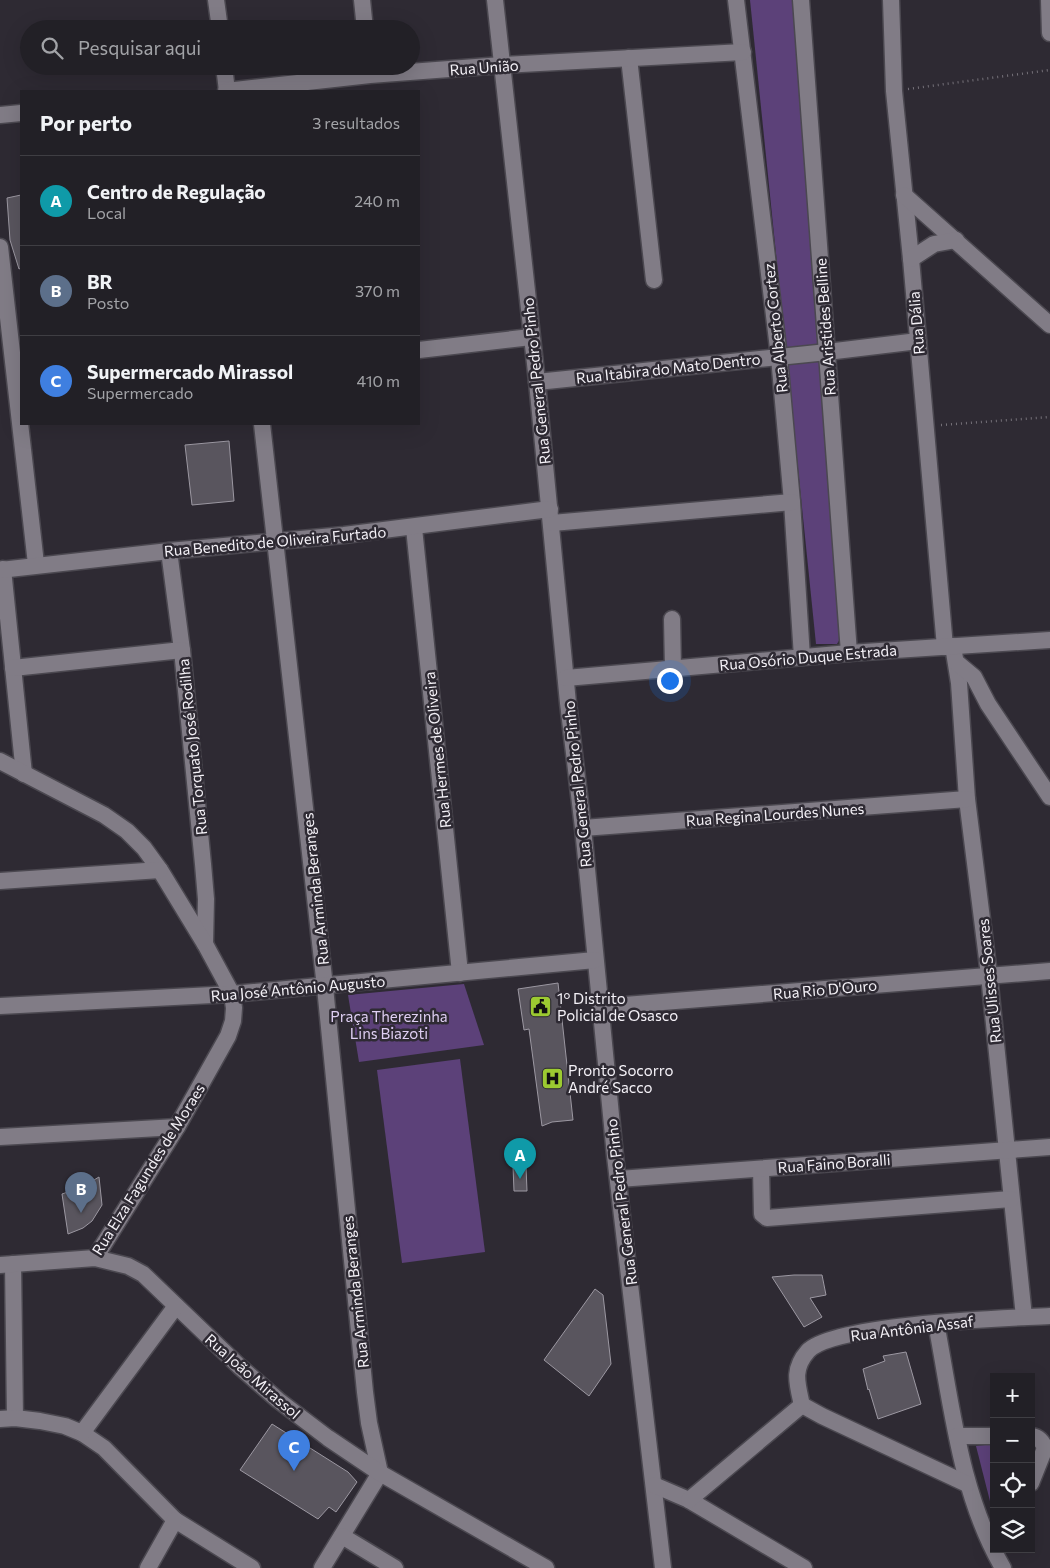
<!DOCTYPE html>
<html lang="pt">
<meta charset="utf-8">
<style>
:root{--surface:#222026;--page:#2e2d32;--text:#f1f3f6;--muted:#a2a3a7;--line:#3f3e43;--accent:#2563eb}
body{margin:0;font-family:Commissioner,sans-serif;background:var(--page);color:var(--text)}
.controls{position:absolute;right:15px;bottom:15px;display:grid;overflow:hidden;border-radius:0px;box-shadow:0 5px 20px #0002}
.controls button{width:45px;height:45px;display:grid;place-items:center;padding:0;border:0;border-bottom:1px solid var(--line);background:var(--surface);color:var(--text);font:25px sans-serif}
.you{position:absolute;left:669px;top:680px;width:18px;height:18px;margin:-12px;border:4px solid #fff;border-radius:50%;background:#1a73e8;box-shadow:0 0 0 8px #1a73e833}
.badge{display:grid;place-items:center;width:32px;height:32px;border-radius:50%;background:var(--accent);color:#fff;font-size:16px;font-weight:700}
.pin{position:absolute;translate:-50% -41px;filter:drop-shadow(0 1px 2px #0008)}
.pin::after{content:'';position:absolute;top:26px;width:18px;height:15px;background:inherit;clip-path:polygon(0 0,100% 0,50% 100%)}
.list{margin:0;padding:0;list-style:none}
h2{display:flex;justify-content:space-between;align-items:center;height:65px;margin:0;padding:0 20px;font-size:21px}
h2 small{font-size:16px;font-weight:400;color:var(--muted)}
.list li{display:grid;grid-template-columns:32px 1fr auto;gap:15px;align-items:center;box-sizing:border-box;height:90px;padding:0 20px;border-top:1px solid var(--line)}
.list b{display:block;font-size:19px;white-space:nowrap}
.list p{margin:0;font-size:16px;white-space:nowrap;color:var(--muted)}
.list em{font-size:16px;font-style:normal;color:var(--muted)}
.icon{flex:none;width:28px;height:28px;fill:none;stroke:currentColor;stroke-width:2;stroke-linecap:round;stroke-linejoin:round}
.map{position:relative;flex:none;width:1050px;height:1568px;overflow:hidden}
.search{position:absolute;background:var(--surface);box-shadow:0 5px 20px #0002;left:20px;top:20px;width:400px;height:55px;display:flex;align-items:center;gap:12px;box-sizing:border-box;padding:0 18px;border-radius:28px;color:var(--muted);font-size:19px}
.panel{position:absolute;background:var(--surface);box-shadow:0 5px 20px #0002;left:20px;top:90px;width:400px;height:335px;border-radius:0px}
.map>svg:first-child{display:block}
.green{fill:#5c4179}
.building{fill:#59555e;stroke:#9c98a2}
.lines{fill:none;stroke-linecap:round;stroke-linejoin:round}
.minor-casing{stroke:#4b4850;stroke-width:19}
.path{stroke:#757179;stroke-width:2.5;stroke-dasharray:1 4;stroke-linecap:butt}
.minor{stroke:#817c86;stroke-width:16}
.labels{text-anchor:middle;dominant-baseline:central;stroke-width:5;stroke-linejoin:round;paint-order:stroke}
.street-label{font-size:15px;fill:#f4f1f7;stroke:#2e2a33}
.poi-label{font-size:15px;fill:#f4f1f7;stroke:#2e2a33;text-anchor:start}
.park-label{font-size:15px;fill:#dfcff3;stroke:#2e2a33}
</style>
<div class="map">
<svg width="1050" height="1568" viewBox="0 0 1050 1568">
<rect width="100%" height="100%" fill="#2e2a33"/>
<g class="green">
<path d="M 750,0 L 795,0 L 845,630 L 837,644 L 816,644 Z"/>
<path d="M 464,984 L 484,1045 L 359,1062 L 348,995 Z"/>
<path d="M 460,1059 L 485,1252 L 402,1263 L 377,1070 Z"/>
<path d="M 994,1444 L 994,1517 L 976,1446 Z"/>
</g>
<g class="building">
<path d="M 21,195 L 21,268 L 19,269 L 10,240 L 7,198 Z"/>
<path d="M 229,441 L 234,501 L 192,505 L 185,445 Z"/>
<path d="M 558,983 L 573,1120 L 552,1122 L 542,1126 L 529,1029 L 524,1030 L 518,989 Z"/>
<path d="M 513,1166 L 526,1166 L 527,1191 L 514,1191 Z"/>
<path d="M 99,1177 L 102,1205 L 92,1221 L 83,1228 L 68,1234 L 62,1194 L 82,1187 Z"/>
<path d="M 794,1275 L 822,1275 L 826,1295 L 810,1298 L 822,1317 L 804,1327 L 772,1277 Z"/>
<path d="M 595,1289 L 603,1295 L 611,1364 L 589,1396 L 544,1360 Z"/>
<path d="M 906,1352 L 921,1404 L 878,1419 L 869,1389 L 868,1390 L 863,1369 L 885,1361 L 883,1356 Z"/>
<path d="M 272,1424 L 348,1472 L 357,1482 L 336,1512 L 329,1507 L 318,1519 L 240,1470 Z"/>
</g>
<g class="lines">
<defs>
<g id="minor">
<path d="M 216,0 L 220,29"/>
<path d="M 362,0 L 365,29"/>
<path d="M 495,0 L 537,382 L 568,703 L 583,828 L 615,1156 L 663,1568"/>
<path d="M 736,0 L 779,357 L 792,502 L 802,657"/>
<path d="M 801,0 L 849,653"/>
<path d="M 891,0 L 894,91 L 911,259 L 945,647"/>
<path d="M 1049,0 L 1050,33"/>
<path d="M 629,58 L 654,280"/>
<path d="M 224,66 L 227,91"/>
<path d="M 226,91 L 370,75 L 502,65 L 743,52"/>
<path d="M 0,115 L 21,113"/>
<path d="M 904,195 L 1050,325"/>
<path d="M 0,247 L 36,564"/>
<path d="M 911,259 L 934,244 L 956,240"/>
<path d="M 419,350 L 531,337"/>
<path d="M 537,382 L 827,352 L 918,341"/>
<path d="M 262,424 L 325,987 L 365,1392 L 369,1423 L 380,1473 L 322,1568"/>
<path d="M 552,523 L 792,502"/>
<path d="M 414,528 L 460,973"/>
<path d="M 169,551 L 182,650 L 203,864 L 206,899 L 205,944"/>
<path d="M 3,569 L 24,774"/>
<path d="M 0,570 L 169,551 L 344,535 L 550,509"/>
<path d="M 672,619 L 673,669"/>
<path d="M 953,646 L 959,683 L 967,799 L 989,975 L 1024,1317"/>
<path d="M 956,662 L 974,677 L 988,704 L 1050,797"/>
<path d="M 13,668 L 182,650"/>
<path d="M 566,678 L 849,653 L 1050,640"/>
<path d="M 0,761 L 104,815 L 127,831 L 144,848 L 160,870 L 205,944 L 232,994 L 234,1008 L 233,1021 L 228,1036 L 177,1127 L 95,1258"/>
<path d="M 583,828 L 967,799"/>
<path d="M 0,881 L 160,870"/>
<path d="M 0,1006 L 232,994 L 595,960"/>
<path d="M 600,1007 L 1050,971"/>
<path d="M 0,1137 L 177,1127"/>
<path d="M 761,1169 L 762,1214 L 767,1218 L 1011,1199"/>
<path d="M 619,1179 L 1050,1147"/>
<path d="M 13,1264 L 15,1418"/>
<path d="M 0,1265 L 95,1258 L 128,1266 L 143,1274 L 239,1366 L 278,1400 L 328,1438 L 380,1473 L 546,1568"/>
<path d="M 936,1323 C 952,1406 960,1494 1003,1568"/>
<path d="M 0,1419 L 15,1418 L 40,1421 L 65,1426 L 82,1433 L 104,1448 L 175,1520 L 252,1568"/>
<path d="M 82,1433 L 176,1306"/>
<path d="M 957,1436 L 994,1436"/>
<path d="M 1031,1436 C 1039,1437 1042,1441 1045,1448 L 1031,1483"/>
<path d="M 967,1484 L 822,1416 L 802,1405 C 797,1383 792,1369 808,1351 C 833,1324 1007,1318 1050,1316"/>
<path d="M 654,1485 L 689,1500 L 804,1568"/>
<path d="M 689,1500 L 802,1405"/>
<path d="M 342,1536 L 395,1568"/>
<path d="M 148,1568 L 175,1520"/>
</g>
</defs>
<use href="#minor" class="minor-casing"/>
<g class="path">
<path d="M 908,89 L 1050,70"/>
<path d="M 941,425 L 1050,417"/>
</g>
<use href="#minor" class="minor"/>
</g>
<defs>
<symbol id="civic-square" viewBox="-11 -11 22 22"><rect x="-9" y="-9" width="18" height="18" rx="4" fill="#9cca31" stroke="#2e2a33"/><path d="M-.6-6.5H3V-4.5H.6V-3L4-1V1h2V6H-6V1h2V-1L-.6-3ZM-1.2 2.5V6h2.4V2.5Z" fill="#111"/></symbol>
<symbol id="hospital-square" viewBox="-11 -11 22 22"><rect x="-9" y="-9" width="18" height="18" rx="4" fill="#9cca31" stroke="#2e2a33"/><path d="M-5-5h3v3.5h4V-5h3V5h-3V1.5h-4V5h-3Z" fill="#111"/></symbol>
</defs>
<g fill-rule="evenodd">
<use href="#civic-square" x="528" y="994" width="25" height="25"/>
<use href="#hospital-square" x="540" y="1066" width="25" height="25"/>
</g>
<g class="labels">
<g class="street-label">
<text transform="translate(484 67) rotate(-4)">Rua União</text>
<text transform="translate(916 323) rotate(-95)">Rua Dália</text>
<text transform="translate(825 327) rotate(-94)">Rua Aristides Belline</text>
<text transform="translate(775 328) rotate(-96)">Rua Alberto Cortez</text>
<text transform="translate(668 368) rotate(-6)">Rua Itabira do Mato Dentro</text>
<text transform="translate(536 381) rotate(-96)">Rua General Pedro Pinho</text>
<text transform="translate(275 541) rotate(-5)">Rua Benedito de Oliveira Furtado</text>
<text transform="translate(808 657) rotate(-5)">Rua Osório Duque Estrada</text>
<text transform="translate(192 747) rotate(-96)">Rua Torquato José Rodilha</text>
<text transform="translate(437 750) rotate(-96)">Rua Hermes de Oliveira</text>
<text transform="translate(577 784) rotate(-96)">Rua General Pedro Pinho</text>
<text transform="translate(775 814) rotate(-4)">Rua Regina Lourdes Nunes</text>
<text transform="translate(315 889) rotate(-96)">Rua Arminda Beranges</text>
<text transform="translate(989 981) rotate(-96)">Rua Ulisses Soares</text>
<text transform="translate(298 988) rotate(-5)">Rua José Antônio Augusto</text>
<text transform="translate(825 989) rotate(-5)">Rua Rio D'Ouro</text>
<text transform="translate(834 1163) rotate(-4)">Rua Faino Boralli</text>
<text transform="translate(148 1169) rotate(-58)">Rua Elza Fagundes de Moraes</text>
<text transform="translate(621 1202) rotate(-97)">Rua General Pedro Pinho</text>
<text transform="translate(355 1292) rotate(-96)">Rua Arminda Beranges</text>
<text transform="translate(912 1328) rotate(-7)">Rua Antônia Assaf</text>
<text transform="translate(253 1376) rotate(41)">Rua João Mirassol</text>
</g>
<g class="poi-label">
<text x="557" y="998">1º Distrito<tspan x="557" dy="17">Policial de Osasco</tspan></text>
<text x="568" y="1070">Pronto Socorro<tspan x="568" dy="17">André Sacco</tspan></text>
</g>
<g class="park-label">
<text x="389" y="1016">Praça Therezinha<tspan x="389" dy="17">Lins Biazoti</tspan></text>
</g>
</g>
</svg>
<div class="controls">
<button>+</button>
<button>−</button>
<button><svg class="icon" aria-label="locate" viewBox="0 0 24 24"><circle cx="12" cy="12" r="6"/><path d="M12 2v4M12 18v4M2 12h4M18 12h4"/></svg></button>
<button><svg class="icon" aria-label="layers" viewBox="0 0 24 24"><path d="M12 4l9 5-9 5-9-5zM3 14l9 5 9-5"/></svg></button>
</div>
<div class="you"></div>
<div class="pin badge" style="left:520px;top:1179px;background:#0f9aa8">A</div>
<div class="pin badge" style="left:81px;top:1213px;background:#5c6f8a">B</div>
<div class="pin badge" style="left:294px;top:1471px;background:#3f7fe0">C</div>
<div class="search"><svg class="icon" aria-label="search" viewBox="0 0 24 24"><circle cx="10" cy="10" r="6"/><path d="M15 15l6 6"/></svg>Pesquisar aqui</div>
<section class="panel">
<h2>Por perto<small>3 resultados</small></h2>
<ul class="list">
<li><span class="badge" style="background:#0f9aa8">A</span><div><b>Centro de Regulação</b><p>Local</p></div><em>240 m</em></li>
<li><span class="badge" style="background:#5c6f8a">B</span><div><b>BR</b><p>Posto</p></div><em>370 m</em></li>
<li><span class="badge" style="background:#3f7fe0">C</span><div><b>Supermercado Mirassol</b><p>Supermercado</p></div><em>410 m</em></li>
</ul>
</section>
</div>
